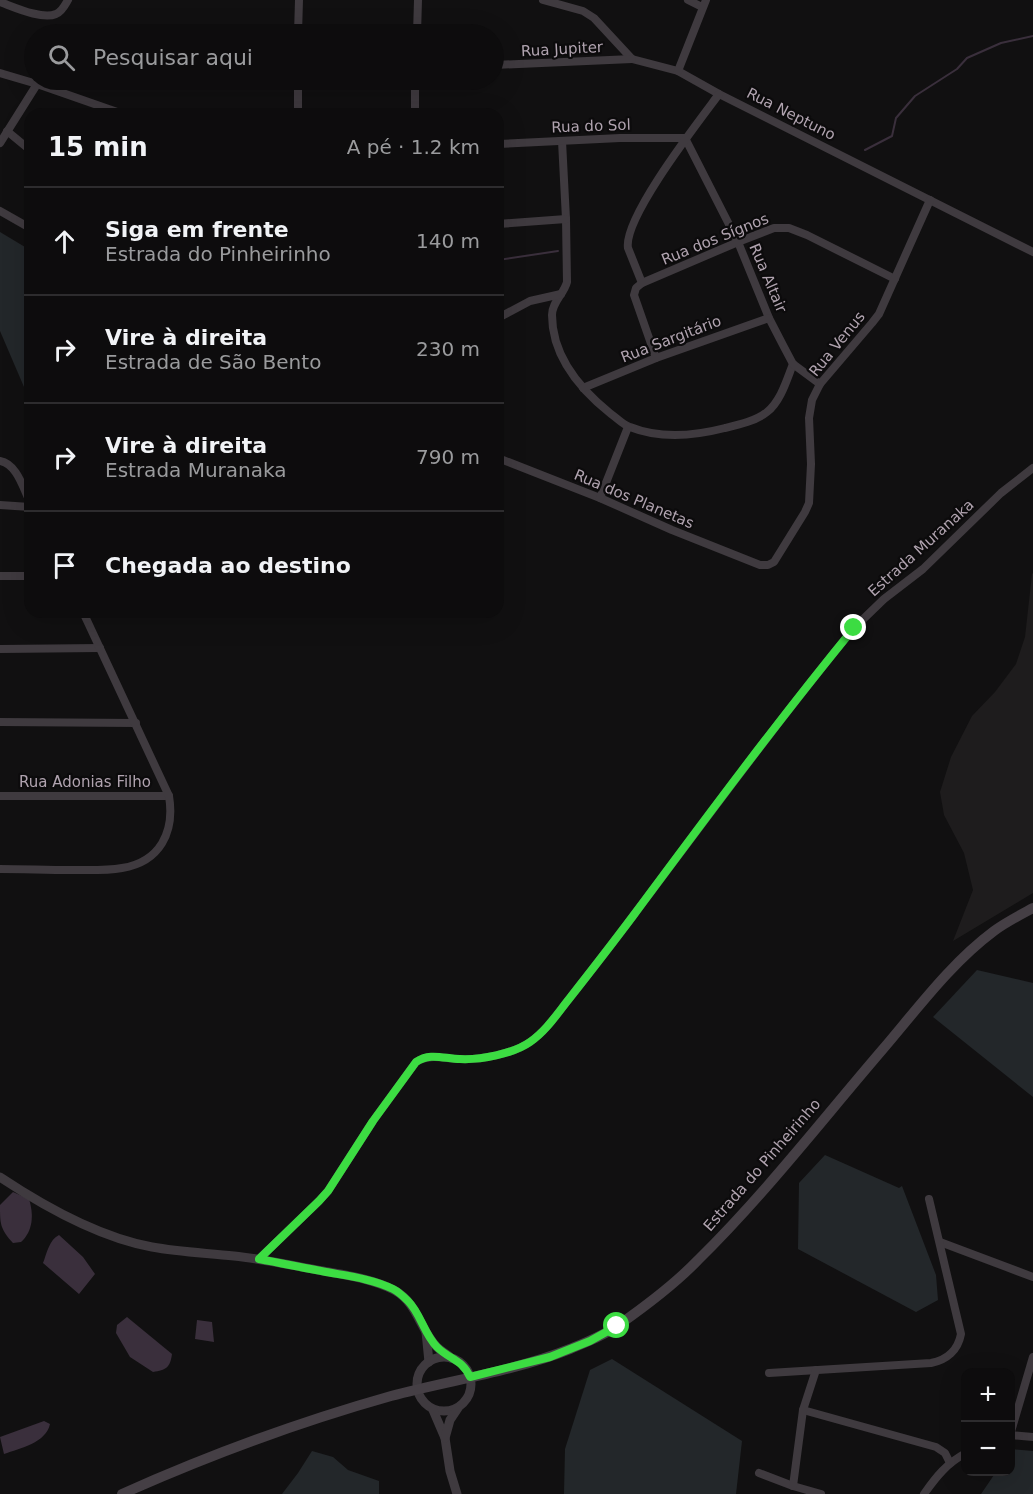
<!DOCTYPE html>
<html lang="pt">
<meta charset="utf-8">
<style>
:root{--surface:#0d0c0d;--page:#1b1a1b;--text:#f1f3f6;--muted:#9a9b9d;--line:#2d2c2e}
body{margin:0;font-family:"DejaVu Sans",sans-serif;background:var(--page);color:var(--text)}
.controls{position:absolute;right:18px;bottom:18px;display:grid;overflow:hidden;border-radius:12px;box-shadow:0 6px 24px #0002}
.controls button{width:54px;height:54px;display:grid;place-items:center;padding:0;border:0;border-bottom:2px solid var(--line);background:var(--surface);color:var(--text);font:30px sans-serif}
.stop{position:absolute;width:18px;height:18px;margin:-14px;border:4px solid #3cdc42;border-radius:50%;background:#fff}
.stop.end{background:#3cdc42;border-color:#fff;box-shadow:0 2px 6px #0008}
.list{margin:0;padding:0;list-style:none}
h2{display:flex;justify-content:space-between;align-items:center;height:78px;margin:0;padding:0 24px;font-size:26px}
h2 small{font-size:20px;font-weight:400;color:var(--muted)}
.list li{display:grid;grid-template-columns:39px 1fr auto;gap:18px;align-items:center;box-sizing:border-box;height:108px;padding:0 24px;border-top:2px solid var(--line)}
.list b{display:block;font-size:22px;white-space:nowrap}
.list p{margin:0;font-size:20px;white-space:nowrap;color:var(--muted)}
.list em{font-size:20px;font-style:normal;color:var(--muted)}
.icon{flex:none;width:33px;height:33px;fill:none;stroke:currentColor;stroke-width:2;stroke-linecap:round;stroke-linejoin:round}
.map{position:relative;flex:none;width:1033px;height:1494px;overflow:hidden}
.search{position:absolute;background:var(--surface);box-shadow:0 6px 24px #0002;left:24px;top:24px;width:480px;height:66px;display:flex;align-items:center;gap:15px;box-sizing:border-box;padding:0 21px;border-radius:33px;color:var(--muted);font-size:22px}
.panel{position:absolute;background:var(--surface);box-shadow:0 6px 24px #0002;left:24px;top:108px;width:480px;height:510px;border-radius:18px}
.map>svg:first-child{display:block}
.built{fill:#1e1c1d}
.green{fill:#23272a}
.water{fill:#3a2f3c}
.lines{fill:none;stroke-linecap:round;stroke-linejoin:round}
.stream{stroke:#3a2f3c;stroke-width:2}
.minor{stroke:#3f3a3f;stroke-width:8}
.tertiary{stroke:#3f3a3f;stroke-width:9}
.secondary{stroke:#453f45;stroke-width:10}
.route{stroke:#3cdc42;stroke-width:8}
.labels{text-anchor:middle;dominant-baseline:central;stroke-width:4.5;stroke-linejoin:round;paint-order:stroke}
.street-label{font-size:15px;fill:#b0a3af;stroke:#0c0b0c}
</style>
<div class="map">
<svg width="1033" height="1494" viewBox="0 0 1033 1494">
<rect width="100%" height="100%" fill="#111011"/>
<path class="built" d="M 1033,573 L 1033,893 L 953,941 L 973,890 L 964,853 L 944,815 L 940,792 L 951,757 L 972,716 L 995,692 L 1016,664 L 1025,637 L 1032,574 Z"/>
<g class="green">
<path d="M 0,232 L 30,250 L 30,401 L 0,331 Z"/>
<path d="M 977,970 L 1033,983 L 1033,1097 L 933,1017 Z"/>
<path d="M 825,1155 L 899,1188 L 902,1186 L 936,1275 L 938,1300 L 916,1312 L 798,1249 L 799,1183 Z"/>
<path d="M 612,1359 L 742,1441 L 736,1494 L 564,1494 L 565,1449 L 590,1370 Z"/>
<path d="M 1011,1449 L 1033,1451 L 1033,1494 L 981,1494 L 996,1472 L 1010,1472 Z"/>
<path d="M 312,1451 L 333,1457 L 348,1470 L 379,1481 L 379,1494 L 282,1494 L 298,1473 Z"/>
</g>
<g class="water">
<path d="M 13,1192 L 29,1199 C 34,1215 33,1231 21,1242 L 13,1243 C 0,1229 0,1224 0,1205 Z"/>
<path d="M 59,1235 L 83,1257 L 95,1274 L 79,1294 L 43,1263 C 47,1253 49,1240 59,1235 Z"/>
<path d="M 127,1317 L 172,1354 C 170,1368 166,1370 153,1372 L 130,1357 L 116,1333 L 117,1325 Z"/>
<path d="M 197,1320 L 212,1322 L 214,1342 L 195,1339 Z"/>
<path d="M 44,1421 L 50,1424 C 46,1443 20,1448 4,1454 L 0,1437 Z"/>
</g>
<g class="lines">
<g class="stream">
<path d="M 865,150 L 892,136 L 896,118 L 915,96 L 957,69 L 967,58 L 1001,43 L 1033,36"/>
<path d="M 498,260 L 558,251"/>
</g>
<g class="minor">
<path d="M 543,0 L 583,11 L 594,18 L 632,59 L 678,71 L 719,94 L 1033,252"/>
<path d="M 688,0 L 702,7"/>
<path d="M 0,2 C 14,7 42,20 56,14 C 62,12 65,5 68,0"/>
<path d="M 298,34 L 299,0"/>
<path d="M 417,34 L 418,0"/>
<path d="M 494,65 L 632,59"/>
<path d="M 678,71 L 706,0"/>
<path d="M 0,73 L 37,84 L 123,114"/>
<path d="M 298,80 L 298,114"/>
<path d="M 415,114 L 415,80"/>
<path d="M 7,131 L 30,150"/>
<path d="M 562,141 L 566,219 L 567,282 C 564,294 552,302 552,315 C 552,356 581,390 611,414 C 617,418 623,425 630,427 C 660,439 694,436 725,428 C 738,425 756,421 767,412 C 781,401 787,379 793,364"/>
<path d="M 0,143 L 39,81"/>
<path d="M 498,144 L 620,138 L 685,138 L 738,242 L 769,318 L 784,347 L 793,364 L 820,384"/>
<path d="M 0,211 L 30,228"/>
<path d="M 498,224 L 566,219"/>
<path d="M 642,283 L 628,248 C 623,218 699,121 719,94"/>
<path d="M 498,318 L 530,301 L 561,294"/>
<path d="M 656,358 L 634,295 L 636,288 L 642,283 L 738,242 L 774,228 L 789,228 L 807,235 L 895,279"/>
<path d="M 583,388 L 656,358 L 769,318"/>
<path d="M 498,458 L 600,498 L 672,530 L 760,565 L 768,565 L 774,562 L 805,512 L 809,503 L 811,464 L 809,418 L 812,400 L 820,384 L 872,323 L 879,314 L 930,200"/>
<path d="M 0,461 C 17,464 23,488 30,502"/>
<path d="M 600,498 L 628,427"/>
<path d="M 0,505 L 30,507"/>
<path d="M 0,576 L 30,576"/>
<path d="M 0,649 L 100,648"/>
<path d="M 0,722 L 136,723"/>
<path d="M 0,796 L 169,796"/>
<path d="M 0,869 C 23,869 47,870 70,870 C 87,870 105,871 122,868 C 160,862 175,832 169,796 L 83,612"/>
<path d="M 940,1242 L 1033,1277"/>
<path d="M 259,1259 L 319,1201 L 328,1191 L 373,1121 L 416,1062 C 430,1053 445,1059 460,1059 C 480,1060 513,1054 530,1042 C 546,1031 557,1014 569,999 C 591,971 612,944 633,916 C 706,819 777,722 854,628 L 884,599 L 923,569 L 1001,493 L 1033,468"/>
<path d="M 769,1373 L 931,1363 C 947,1360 958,1350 961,1334 L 929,1199"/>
<path d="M 803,1410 L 936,1447 L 945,1453 L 950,1463"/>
<path d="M 1010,1435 L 1033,1357"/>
<path d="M 1010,1435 L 1033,1437"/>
<path d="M 759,1473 L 793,1486 L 821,1494"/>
<path d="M 793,1486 L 803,1410 L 816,1370"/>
<path d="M 924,1494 C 936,1477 947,1463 966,1453"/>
</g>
<g class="tertiary">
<path d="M 0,1177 C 45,1207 98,1237 152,1247 C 179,1252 207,1253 234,1256 C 264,1259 294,1266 323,1271 C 346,1275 373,1279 394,1290 C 418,1303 419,1329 437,1347 C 441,1351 447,1354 451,1358"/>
<path d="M 426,1332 L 429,1362"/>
<circle cx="444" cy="1384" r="27"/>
<path d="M 433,1410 L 445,1438 L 450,1471 L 457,1494"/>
<path d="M 445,1438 L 450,1420 L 458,1408"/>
</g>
<path class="secondary" d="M 122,1494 C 209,1455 299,1422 391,1396 C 450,1380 512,1372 570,1349 C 587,1342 605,1335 620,1324 C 647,1305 675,1284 698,1260 C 765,1194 822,1120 883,1049 C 918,1008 951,963 994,931 C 1006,922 1020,915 1033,908"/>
</g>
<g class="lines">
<path class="route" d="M 617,1326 L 590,1341 L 550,1357 L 470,1377 C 462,1359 450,1360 437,1347 C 424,1334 421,1314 408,1301 C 403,1296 399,1292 393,1289 C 373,1279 348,1276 326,1272 C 304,1268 281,1263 259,1259 L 319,1201 L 328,1191 L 373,1121 L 416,1062 C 430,1052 445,1059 460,1059 C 480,1060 513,1054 530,1042 C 546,1031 557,1014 569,999 C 591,971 612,944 633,916 C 705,819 777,722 854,628"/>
</g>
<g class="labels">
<g class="street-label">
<text transform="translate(562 49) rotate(-3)">Rua Jupiter</text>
<text transform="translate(791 114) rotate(27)">Rua Neptuno</text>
<text transform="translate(591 126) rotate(-2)">Rua do Sol</text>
<text transform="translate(715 239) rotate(-22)">Rua dos Sígnos</text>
<text transform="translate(768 278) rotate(67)">Rua Altair</text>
<text transform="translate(671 339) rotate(-21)">Rua Sargitário</text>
<text transform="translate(837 344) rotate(-51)">Rua Venus</text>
<text transform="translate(634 499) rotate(23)">Rua dos Planetas</text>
<text transform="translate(921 548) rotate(-42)">Estrada Muranaka</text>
<text x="85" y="782">Rua Adonias Filho</text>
<text transform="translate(762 1165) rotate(-49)">Estrada do Pinheirinho</text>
</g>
</g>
</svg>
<div class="controls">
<button>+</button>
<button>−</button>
</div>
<div class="stop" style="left:617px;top:1326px"></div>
<div class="stop end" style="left:854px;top:628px"></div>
<div class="search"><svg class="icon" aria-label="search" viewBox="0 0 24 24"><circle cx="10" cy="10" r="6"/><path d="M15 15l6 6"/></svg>Pesquisar aqui</div>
<section class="panel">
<h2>15 min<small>A pé · 1.2 km</small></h2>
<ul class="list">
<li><svg class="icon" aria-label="ahead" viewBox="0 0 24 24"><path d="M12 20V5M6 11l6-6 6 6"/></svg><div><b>Siga em frente</b><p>Estrada do Pinheirinho</p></div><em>140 m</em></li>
<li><svg class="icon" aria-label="right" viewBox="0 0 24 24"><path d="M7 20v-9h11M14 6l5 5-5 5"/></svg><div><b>Vire à direita</b><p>Estrada de São Bento</p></div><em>230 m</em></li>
<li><svg class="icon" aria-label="right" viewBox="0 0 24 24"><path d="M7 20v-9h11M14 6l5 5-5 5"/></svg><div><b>Vire à direita</b><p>Estrada Muranaka</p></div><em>790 m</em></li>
<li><svg class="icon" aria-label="arrive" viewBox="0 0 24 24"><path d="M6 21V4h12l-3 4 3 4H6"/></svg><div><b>Chegada ao destino</b></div></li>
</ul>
</section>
</div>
